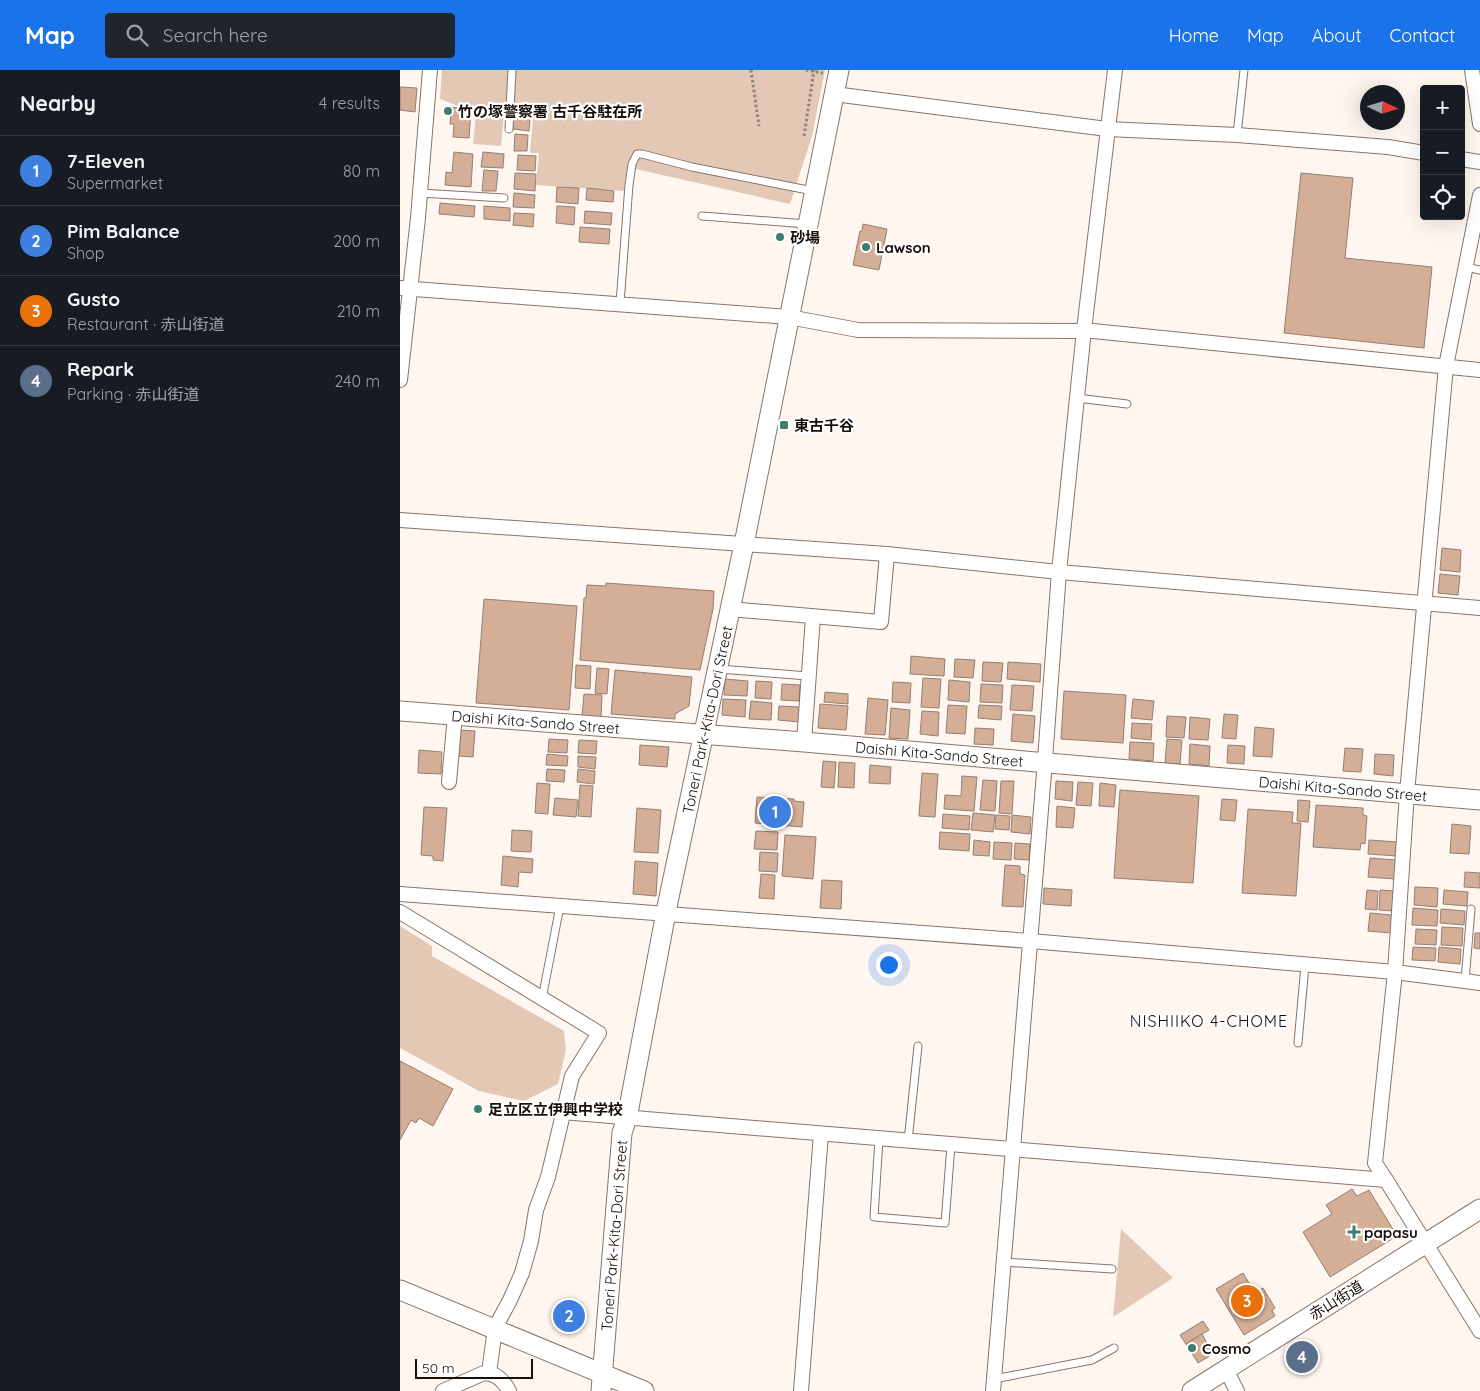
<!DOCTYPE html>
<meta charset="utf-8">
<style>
:root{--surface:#171b24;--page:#20242c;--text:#f1f3f6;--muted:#9ea1a6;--line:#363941;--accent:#1a73e8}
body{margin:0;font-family:Quicksand,"Noto Sans JP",sans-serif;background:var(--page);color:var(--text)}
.controls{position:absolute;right:15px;top:15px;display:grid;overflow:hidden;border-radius:5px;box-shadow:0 5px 20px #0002}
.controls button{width:45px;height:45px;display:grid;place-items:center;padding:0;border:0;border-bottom:1px solid var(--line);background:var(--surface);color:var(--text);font:25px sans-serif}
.compass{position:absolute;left:960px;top:15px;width:45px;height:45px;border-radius:50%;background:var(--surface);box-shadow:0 5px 20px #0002;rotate:94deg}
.scale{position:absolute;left:15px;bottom:12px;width:118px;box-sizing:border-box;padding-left:5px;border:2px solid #160f0a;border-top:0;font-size:14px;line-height:18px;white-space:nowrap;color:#160f0a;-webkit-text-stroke:4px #fff;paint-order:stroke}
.you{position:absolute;left:488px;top:894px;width:18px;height:18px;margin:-12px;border:4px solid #fff;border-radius:50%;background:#1a73e8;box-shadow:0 0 0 8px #1a73e833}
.badge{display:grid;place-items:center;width:32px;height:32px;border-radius:50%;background:var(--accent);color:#fff;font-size:16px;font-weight:700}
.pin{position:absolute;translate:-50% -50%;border:2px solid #fff;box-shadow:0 1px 5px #0006}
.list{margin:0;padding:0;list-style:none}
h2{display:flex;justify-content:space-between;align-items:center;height:65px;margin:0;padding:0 20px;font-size:21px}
h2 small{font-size:16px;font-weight:400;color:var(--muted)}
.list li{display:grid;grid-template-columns:32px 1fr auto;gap:15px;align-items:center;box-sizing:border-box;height:70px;padding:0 20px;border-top:1px solid var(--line)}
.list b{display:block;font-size:19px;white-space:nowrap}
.list p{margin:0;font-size:16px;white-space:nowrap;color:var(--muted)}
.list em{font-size:16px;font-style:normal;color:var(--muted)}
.icon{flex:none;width:28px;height:28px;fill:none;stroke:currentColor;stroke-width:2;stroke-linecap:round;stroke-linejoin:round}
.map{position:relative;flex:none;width:1080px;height:1321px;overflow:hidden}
header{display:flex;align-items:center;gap:30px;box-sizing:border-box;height:70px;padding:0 25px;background:var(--accent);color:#fff}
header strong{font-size:24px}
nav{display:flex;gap:28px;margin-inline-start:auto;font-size:18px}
.search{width:350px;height:45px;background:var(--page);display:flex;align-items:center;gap:12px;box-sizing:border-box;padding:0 18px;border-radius:5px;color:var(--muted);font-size:19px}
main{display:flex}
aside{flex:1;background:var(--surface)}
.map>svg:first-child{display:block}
.green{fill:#e3c8b6}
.building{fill:#d4ae97;stroke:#937f73}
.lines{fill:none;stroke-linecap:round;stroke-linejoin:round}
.lane-casing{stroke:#887569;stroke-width:9}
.street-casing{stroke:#887569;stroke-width:16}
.secondary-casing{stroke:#887569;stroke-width:21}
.path{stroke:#8c847f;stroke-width:3;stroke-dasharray:2.5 2.5;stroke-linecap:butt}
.lane{stroke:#fff;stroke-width:7}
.street{stroke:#fff;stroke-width:14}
.secondary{stroke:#fff;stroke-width:19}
.poi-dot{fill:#3d7e6e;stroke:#fff;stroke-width:2}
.labels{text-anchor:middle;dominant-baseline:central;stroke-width:4.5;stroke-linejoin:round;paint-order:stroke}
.poi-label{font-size:15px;font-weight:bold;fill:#160f0a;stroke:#fff;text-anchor:start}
.street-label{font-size:15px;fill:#160f0a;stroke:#fff}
.neighbourhood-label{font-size:16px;letter-spacing:1px;fill:#160f0a;stroke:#fff}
</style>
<header>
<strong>Map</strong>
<div class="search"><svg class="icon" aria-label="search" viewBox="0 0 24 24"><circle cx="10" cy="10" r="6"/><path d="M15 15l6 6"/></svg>Search here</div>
<nav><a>Home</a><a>Map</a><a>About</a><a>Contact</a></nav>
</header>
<main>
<aside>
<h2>Nearby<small>4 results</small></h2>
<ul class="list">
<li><span class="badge" style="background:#3f7fe0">1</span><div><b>7-Eleven</b><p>Supermarket</p></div><em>80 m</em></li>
<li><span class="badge" style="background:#3f7fe0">2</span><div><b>Pim Balance</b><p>Shop</p></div><em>200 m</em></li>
<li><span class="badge" style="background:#e8710a">3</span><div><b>Gusto</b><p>Restaurant · 赤山街道</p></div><em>210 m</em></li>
<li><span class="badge" style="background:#5c6f8a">4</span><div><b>Repark</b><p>Parking · 赤山街道</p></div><em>240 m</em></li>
</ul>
</aside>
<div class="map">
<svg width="1080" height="1321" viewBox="0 0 1080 1321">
<rect width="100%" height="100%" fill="#fff6f0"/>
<g class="green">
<path d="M 42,0 L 425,0 L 412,66 L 390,134 L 227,97 L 224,121 L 136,115 L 139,83 L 130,83 L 134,35 L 105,33 L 101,76 L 73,74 L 76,43 L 40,29 Z"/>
<path d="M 0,856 L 32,876 L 32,886 L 164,961 L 166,980 L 158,1014 L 124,1031 L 79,1021 L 0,978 Z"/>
<path d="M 721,1159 L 773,1208 L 713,1247 Z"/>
</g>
<g class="building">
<path d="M 0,17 L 17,18 L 15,42 L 0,40 Z"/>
<path d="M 44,37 L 65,38 L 65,40 L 71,40 L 69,68 L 53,67 L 54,54 L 50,54 L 51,44 L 44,44 Z"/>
<path d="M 115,37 L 131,38 L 129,61 L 113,59 Z"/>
<path d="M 115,64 L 128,65 L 127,81 L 114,81 Z"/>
<path d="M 54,82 L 73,84 L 71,117 L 45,115 L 46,102 L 52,103 Z"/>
<path d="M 83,82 L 104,84 L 103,98 L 81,97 Z"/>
<path d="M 118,85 L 136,86 L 135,101 L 117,100 Z"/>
<path d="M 84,100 L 98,101 L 96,121 L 82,121 Z"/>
<path d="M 115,103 L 136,104 L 135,121 L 114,119 Z"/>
<path d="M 901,103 L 953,108 L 945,188 L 1032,197 L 1024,278 L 884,263 Z"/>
<path d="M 157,117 L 179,118 L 178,134 L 156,132 Z"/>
<path d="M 187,118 L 214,121 L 213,132 L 186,130 Z"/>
<path d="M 114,123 L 135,125 L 134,138 L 113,137 Z"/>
<path d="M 40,133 L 75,136 L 74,147 L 39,144 Z"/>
<path d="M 84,136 L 110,138 L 110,151 L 84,149 Z"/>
<path d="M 157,136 L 175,137 L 174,155 L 156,153 Z"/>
<path d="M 185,141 L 212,143 L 211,155 L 184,153 Z"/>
<path d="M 114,143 L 134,144 L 133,157 L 113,155 Z"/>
<path d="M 463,154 L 487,159 L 479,200 L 453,195 L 460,161 L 462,161 Z"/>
<path d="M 180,157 L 210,159 L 209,174 L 179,172 Z"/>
<path d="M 1042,478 L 1061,480 L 1060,502 L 1040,500 Z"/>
<path d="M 1040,504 L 1060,506 L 1058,525 L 1038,523 Z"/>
<path d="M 206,513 L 314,521 L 313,539 L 300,600 L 180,590 L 184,528 L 186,528 L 187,515 L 206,516 Z"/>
<path d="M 84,529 L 177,536 L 169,640 L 76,633 Z"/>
<path d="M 511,586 L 545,589 L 544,606 L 510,604 Z"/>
<path d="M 555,589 L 575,590 L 573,608 L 554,607 Z"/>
<path d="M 583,592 L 603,593 L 601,612 L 582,611 Z"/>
<path d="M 608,592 L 641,594 L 640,612 L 607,609 Z"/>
<path d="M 176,595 L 191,596 L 190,619 L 175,618 Z"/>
<path d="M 197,598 L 209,599 L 207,624 L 195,623 Z"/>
<path d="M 215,600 L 292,607 L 289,636 L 275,644 L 275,649 L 211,644 Z"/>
<path d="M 523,608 L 541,609 L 539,638 L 521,637 Z"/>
<path d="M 325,609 L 348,611 L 347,626 L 324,625 Z"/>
<path d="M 549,610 L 570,612 L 569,632 L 548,630 Z"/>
<path d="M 356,611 L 372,612 L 371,629 L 355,628 Z"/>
<path d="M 493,612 L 511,613 L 510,633 L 492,632 Z"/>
<path d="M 382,614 L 400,615 L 399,631 L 381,630 Z"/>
<path d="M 581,614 L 603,615 L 602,633 L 580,632 Z"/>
<path d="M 612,615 L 634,616 L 632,641 L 610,640 Z"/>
<path d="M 664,621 L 726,625 L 723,673 L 661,669 Z"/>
<path d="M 425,622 L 448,624 L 448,634 L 424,632 Z"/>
<path d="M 184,624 L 202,625 L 201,647 L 182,646 Z"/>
<path d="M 468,628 L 488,630 L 485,665 L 465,664 Z"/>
<path d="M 323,629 L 346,630 L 345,647 L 322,645 Z"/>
<path d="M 733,629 L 754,631 L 752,650 L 731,648 Z"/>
<path d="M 351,631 L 372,633 L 371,650 L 349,649 Z"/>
<path d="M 420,634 L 448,636 L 446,660 L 418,658 Z"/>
<path d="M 548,635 L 567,636 L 565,664 L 546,663 Z"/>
<path d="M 579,635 L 602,636 L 601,650 L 578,648 Z"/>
<path d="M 379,636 L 400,637 L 399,652 L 378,650 Z"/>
<path d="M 491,638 L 510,640 L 508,669 L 489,668 Z"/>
<path d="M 522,641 L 539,642 L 538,666 L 520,664 Z"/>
<path d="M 613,644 L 635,646 L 633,673 L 611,671 Z"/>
<path d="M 824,644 L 838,645 L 836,669 L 822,668 Z"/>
<path d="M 767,646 L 786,647 L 784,668 L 766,667 Z"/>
<path d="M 790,647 L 810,649 L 808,670 L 789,669 Z"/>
<path d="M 732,653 L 752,654 L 751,670 L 731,668 Z"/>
<path d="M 855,657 L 874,659 L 872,687 L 853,686 Z"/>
<path d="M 575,658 L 594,659 L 593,675 L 574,674 Z"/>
<path d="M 60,660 L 75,661 L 73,687 L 59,686 Z"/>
<path d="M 149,669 L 168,670 L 167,683 L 148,682 Z"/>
<path d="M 767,669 L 782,670 L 780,694 L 765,693 Z"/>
<path d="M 179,670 L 197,671 L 196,684 L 178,683 Z"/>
<path d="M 730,672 L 754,673 L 753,691 L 729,689 Z"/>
<path d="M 790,674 L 810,676 L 809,696 L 789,694 Z"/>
<path d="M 240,675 L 269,677 L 267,697 L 239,695 Z"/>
<path d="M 828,675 L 845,676 L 844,694 L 827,693 Z"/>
<path d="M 945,678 L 963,679 L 961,702 L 943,701 Z"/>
<path d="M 19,680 L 42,682 L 41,704 L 18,703 Z"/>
<path d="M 147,684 L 168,686 L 167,696 L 146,695 Z"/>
<path d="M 975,684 L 994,685 L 993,706 L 974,704 Z"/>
<path d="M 178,686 L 196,687 L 195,699 L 178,697 Z"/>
<path d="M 423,691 L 436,692 L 434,718 L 421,717 Z"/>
<path d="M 439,692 L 455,693 L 454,718 L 438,717 Z"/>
<path d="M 470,695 L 491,697 L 490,714 L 469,713 Z"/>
<path d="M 147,699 L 165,700 L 164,712 L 146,711 Z"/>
<path d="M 178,699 L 195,701 L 194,714 L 177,712 Z"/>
<path d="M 522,703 L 538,704 L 535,747 L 519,746 Z"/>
<path d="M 562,706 L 577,707 L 574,741 L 544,739 L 545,725 L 561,726 Z"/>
<path d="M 583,710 L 597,711 L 595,741 L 580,740 Z"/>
<path d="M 601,711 L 614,711 L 612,744 L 599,743 Z"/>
<path d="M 656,711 L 673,712 L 672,731 L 655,729 Z"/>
<path d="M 678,712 L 693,713 L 691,736 L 676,735 Z"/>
<path d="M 137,713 L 150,714 L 148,744 L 135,743 Z"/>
<path d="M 700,713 L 716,715 L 714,737 L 699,736 Z"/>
<path d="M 180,715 L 193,716 L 191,747 L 178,746 Z"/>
<path d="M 720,720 L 799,726 L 793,813 L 714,808 Z"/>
<path d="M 357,727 L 394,729 L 394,731 L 404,732 L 402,757 L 355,753 Z"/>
<path d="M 155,728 L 178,730 L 176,747 L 153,745 Z"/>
<path d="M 822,729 L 837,730 L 835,751 L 820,750 Z"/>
<path d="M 898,730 L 910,731 L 908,752 L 897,751 Z"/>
<path d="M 916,735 L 963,738 L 963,745 L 967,746 L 965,774 L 961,773 L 960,780 L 913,777 Z"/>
<path d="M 657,736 L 675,738 L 673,758 L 656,757 Z"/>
<path d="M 24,737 L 47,738 L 43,791 L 33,790 L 33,786 L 21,785 Z"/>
<path d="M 237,738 L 261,740 L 258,783 L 234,782 Z"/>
<path d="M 848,739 L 893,742 L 892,753 L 901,753 L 896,826 L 842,823 Z"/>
<path d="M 573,743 L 595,745 L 593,762 L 571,760 Z"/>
<path d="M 543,744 L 570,746 L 569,760 L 542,758 Z"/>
<path d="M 596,745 L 610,746 L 609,760 L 595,759 Z"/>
<path d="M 612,745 L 631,747 L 630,764 L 611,762 Z"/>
<path d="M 1052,754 L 1071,756 L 1069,784 L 1050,783 Z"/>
<path d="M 112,760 L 132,761 L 131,782 L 111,781 Z"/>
<path d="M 356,761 L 378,762 L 377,780 L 354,779 Z"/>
<path d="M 540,762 L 570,764 L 569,781 L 539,779 Z"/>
<path d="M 385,765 L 416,767 L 413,809 L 382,806 Z"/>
<path d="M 574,770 L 590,772 L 589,786 L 573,785 Z"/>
<path d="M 969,770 L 998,772 L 997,786 L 968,784 Z"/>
<path d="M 594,772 L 612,773 L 611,790 L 593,789 Z"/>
<path d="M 615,773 L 630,774 L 629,790 L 614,789 Z"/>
<path d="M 360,782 L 378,783 L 377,802 L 359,801 Z"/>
<path d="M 103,786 L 133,789 L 132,803 L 119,802 L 118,817 L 101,815 Z"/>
<path d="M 970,788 L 996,790 L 995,809 L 968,807 Z"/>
<path d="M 235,791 L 258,793 L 256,826 L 233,824 Z"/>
<path d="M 605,795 L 620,796 L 620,804 L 625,805 L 623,837 L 602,836 Z"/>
<path d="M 1065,802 L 1080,803 L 1080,818 L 1064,817 Z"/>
<path d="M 361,804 L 375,805 L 374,829 L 359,828 Z"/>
<path d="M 422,810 L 442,811 L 441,839 L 420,838 Z"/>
<path d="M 1015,817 L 1038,818 L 1037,837 L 1014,835 Z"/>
<path d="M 644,818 L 672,820 L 671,836 L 643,834 Z"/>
<path d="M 967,820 L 978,821 L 977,840 L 965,839 Z"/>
<path d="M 980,820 L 994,821 L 992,841 L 979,840 Z"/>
<path d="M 1044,820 L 1068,822 L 1067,836 L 1043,834 Z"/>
<path d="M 1013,838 L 1038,840 L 1037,856 L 1012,855 Z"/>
<path d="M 1041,839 L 1065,841 L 1064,855 L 1040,853 Z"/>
<path d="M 970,843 L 992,845 L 991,863 L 968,861 Z"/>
<path d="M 1042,857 L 1063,858 L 1062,876 L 1041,875 Z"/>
<path d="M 1016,859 L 1037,860 L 1036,875 L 1015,874 Z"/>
<path d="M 1075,863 L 1080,863 L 1080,879 L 1074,878 Z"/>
<path d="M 1013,877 L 1036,878 L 1035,891 L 1012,890 Z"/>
<path d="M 1039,877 L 1061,879 L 1060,894 L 1038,892 Z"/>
<path d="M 0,991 L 53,1019 L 33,1056 L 19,1048 L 16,1053 L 11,1050 L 0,1070 Z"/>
<path d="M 952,1119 L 957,1126 L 969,1120 L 997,1166 L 930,1207 L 903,1162 L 932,1144 L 926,1135 Z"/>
<path d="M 843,1203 L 855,1223 L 863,1218 L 875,1238 L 872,1240 L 875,1246 L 844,1265 L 816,1219 Z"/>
<path d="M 803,1251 L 809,1260 L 786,1274 L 780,1265 Z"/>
<path d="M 802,1264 L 813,1284 L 798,1293 L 786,1274 Z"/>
</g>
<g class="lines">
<defs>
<g id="lane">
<path d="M 109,59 L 112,0"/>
<path d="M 837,65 L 844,0"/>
<path d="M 20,123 L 104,128"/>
<path d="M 302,146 L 407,154"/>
<path d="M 1066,197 L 1080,200"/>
<path d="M 220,233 L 229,115 L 232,94 L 237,84 L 242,84 L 292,97 L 413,121"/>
<path d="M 677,328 L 727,334"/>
<path d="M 319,599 L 408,606"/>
<path d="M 1065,911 L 1071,839"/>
<path d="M 142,929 L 160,836"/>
<path d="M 898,973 L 905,895"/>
<path d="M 479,1069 L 474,1147 L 545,1153 L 551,1075"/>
<path d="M 508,1071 L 518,976"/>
<path d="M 603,1192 L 712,1199"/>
<path d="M 594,1309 L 692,1290 L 714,1278"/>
</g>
<g id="street">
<path d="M 1072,0 L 1080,54"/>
<path d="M 434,24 L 707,59 L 837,65 L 988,77 L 1024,83"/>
<path d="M 1061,89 L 1080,92"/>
<path d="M 0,218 L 389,247 L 458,260 L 693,261 L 1080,300"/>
<path d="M 0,310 L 18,148 L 30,0"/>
<path d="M 0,450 L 487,484 L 659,502 L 1080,538"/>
<path d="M 329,539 L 481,552 L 487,484"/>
<path d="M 404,672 L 413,547"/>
<path d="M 49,712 L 55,645"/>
<path d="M 0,824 L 630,871 L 995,902 L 1080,913"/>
<path d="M 0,842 L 199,963 L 172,1006 L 148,1107 L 136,1140 L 131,1171 L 122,1203 L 110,1230 L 95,1258 L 89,1303"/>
<path d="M 162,1042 L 986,1110 L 1080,1261"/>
<path d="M 986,1110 L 975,1093 L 995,902 L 1007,723 L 1046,296 L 1080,125"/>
<path d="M 826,1300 L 837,1321"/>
<path d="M 43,1321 L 84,1303 C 96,1303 104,1311 109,1321"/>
<path d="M 401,1321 L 421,1064"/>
<path d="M 593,1321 L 644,703 L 659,502 L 684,260 L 715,0"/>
</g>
<g id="secondary">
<path id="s1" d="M 0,641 L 404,672 L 1080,730"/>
<path d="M 0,1220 L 244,1321"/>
<path id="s2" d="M 201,1321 L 222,1063 L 227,1048 L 268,832 L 344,474 L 439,0"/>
<path d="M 792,1321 L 1080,1139"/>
</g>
</defs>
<use href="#lane" class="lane-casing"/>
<use href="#street" class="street-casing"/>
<use href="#secondary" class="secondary-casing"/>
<g class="path">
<path d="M 351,0 L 359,56"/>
<path d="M 406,0 L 423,3"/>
<path d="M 404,66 L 414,0"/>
</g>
<use href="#lane" class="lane"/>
<use href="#street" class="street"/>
<use href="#secondary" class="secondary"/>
</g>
<g class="poi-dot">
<circle cx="48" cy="41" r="5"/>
<circle cx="380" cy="167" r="5"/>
<circle cx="466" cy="177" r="5"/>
<rect x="379" y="350" width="10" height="10" rx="2.5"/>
<circle cx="78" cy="1039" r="5"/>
<path d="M951.5 1154.5h5v5h5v5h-5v5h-5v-5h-5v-5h5z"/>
<circle cx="792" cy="1278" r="5"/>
</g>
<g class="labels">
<g class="poi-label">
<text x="58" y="41">竹の塚警察署 古千谷駐在所</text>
<text x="390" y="167">砂場</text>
<text x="476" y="177">Lawson</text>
<text x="394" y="355">東古千谷</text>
<text x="88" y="1039">足立区立伊興中学校</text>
<text x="964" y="1162">papasu</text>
<text x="802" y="1278">Cosmo</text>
</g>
<g class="street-label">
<text stroke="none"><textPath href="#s2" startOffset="681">Toneri Park-Kita-Dori Street</textPath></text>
<text stroke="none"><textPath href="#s1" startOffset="136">Daishi Kita-Sando Street</textPath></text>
<text stroke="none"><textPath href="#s1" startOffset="541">Daishi Kita-Sando Street</textPath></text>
<text stroke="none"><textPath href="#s1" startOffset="946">Daishi Kita-Sando Street</textPath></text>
<text stroke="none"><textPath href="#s2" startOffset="156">Toneri Park-Kita-Dori Street</textPath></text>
<text transform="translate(936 1230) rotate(-32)">赤山街道</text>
</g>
<g class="neighbourhood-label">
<text x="809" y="951">NISHIIKO 4-CHOME</text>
</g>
</g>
</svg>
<div class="controls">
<button>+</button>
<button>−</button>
<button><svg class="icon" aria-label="locate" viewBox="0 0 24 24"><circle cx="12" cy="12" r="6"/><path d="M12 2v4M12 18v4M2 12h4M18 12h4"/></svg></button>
</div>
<svg class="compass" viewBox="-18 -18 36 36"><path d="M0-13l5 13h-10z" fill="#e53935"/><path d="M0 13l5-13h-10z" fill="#9ea1a6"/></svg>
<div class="scale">50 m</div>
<div class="you"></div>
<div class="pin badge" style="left:375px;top:742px;background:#3f7fe0">1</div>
<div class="pin badge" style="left:169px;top:1246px;background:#3f7fe0">2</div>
<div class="pin badge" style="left:847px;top:1231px;background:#e8710a">3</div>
<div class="pin badge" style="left:902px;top:1287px;background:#5c6f8a">4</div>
</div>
</main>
